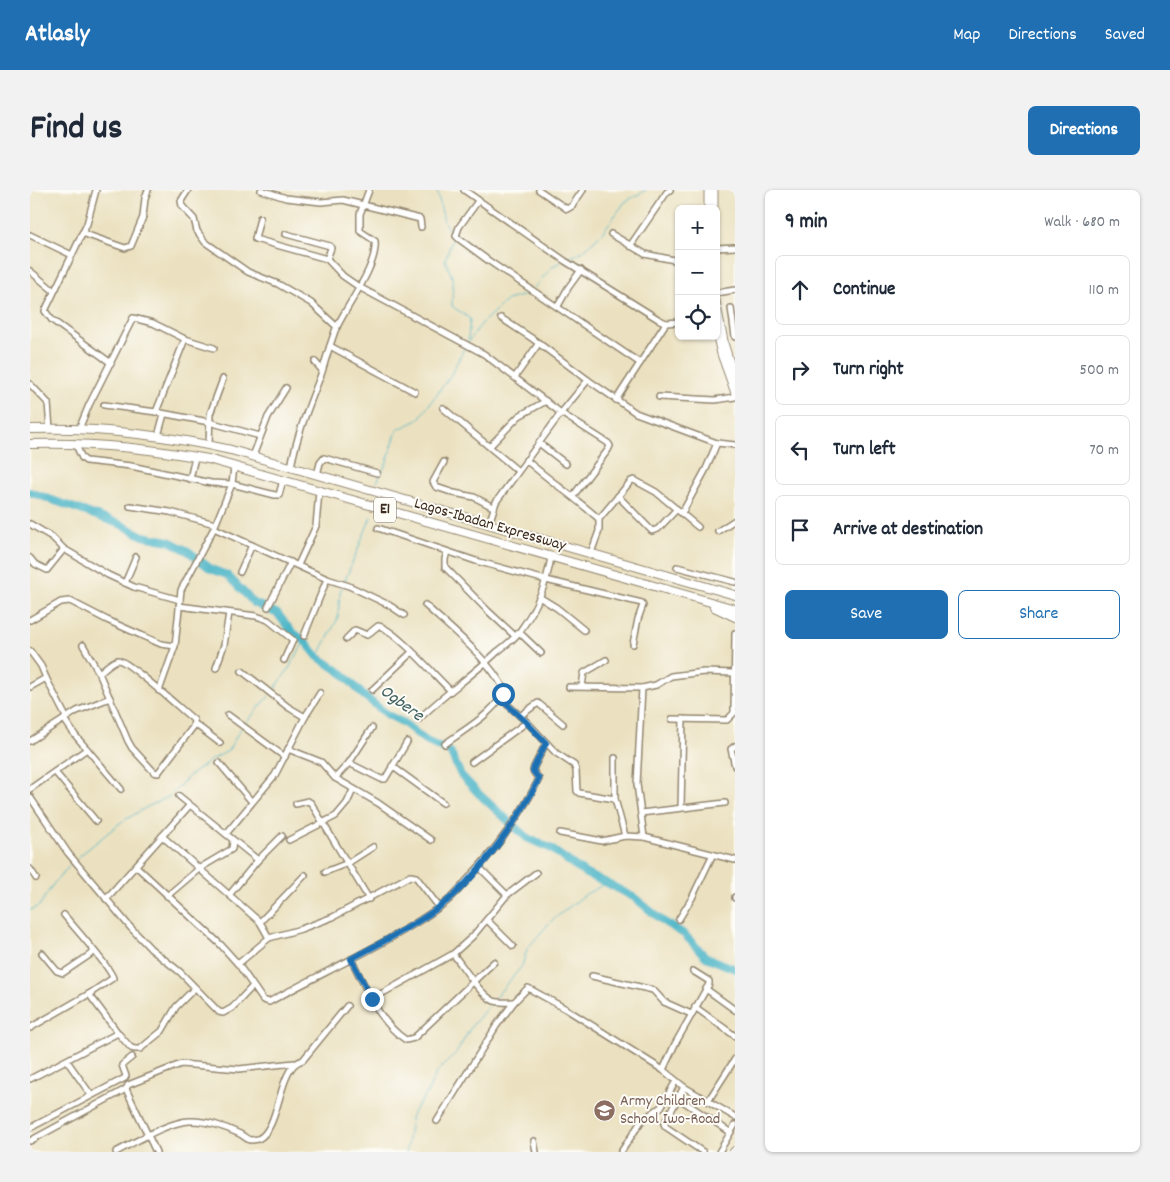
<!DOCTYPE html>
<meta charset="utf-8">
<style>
:root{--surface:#fff;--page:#f2f2f3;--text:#1f2937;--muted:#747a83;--line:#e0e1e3;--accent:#1f6fb2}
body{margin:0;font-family:Dekko,sans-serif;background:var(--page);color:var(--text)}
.controls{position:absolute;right:15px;top:15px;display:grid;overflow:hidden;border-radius:8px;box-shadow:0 1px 4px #0004}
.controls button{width:45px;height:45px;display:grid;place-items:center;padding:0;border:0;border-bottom:1px solid var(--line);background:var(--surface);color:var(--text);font:25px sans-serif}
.stop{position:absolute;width:15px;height:15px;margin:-11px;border:4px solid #1f6fb2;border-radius:50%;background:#fff}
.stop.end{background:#1f6fb2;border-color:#fff;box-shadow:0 1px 5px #0008}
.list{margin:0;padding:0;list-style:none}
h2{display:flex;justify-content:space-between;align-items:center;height:65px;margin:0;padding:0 20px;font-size:21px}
h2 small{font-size:16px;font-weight:400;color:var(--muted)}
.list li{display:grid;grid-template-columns:32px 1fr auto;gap:15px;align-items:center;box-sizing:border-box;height:70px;margin:0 10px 10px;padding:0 10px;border:1px solid var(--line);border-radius:8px}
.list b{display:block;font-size:19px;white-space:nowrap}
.list em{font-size:16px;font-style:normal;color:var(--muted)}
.actions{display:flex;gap:10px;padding:15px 20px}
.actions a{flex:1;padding:11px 0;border:1px solid var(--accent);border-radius:8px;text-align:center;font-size:18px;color:var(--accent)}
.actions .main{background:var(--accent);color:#fff}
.icon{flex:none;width:28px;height:28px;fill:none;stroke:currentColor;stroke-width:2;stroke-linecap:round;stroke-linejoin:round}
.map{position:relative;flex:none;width:705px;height:962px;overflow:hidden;border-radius:8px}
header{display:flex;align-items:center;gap:30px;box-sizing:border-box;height:70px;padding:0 25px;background:var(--accent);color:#fff}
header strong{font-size:24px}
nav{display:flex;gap:28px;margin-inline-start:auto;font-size:18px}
.intro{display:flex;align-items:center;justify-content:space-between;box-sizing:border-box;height:120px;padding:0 30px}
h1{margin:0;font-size:35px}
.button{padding:12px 22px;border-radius:8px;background:var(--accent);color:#fff;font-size:18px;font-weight:700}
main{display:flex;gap:30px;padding:0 30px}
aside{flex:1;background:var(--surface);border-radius:8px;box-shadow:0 1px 4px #0004}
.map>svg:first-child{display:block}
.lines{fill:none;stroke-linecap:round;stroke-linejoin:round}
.stream{stroke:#49b4c6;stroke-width:1}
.river{stroke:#49b4c6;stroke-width:8}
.minor-casing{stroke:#93866f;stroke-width:8}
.major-casing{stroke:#93866f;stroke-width:9}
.highway-casing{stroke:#93866f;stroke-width:10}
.minor{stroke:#fff;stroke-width:5}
.major{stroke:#fff;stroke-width:7}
.highway{stroke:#fff;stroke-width:8}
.route{stroke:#1f6fb2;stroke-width:6}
.labels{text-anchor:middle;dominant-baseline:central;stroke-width:4;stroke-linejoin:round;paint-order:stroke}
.shield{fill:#fdfcf7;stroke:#75695f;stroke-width:1}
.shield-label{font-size:15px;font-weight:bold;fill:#3b2a1e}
.street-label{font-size:16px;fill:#3b2a1e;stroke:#fdfcf7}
.education-label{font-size:16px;fill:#785e54;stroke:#fdfcf7;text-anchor:start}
.water-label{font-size:18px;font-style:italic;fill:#416161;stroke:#fdfcf7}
</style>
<header>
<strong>Atlasly</strong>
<nav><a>Map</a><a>Directions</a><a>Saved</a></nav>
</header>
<div class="intro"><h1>Find us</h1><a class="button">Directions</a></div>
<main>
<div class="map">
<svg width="705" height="962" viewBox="0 0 705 962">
<rect width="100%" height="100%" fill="#fdfcf7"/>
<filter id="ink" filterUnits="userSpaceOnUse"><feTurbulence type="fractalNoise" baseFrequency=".02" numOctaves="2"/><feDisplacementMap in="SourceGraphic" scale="10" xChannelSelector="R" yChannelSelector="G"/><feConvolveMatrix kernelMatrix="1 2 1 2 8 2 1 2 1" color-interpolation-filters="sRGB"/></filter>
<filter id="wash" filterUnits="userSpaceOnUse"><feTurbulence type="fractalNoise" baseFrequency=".0096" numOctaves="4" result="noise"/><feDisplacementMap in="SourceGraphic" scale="20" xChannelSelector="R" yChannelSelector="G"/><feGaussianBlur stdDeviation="1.12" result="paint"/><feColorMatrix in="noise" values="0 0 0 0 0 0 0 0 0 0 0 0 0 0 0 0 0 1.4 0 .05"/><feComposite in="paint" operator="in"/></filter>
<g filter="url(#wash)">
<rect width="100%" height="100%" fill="#ebe1c0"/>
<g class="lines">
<g class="stream">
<path d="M 407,0 L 414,32 L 423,47 L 415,70 L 423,89 L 422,116 L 440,129 L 438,149"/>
<path d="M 537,69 L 553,61 L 572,43 L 595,12 L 616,0"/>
<path d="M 504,98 L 523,76 L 531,72"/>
<path d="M 438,152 L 453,132 L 477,110 L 498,104 L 501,101"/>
<path d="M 347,292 L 357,272 L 367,240 L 388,230 L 420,186 L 436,155"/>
<path d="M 314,393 L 341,327"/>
<path d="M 288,467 L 308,428 L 310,402 L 312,397"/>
<path d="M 242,503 L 258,480 L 275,451"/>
<path d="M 214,535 L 239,506"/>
<path d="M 47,668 L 90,633 L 115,618 L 140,606 L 159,586 L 181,570 L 198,561 L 211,538"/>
<path d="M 0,720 L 9,716 L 24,693 L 44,671"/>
<path d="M 464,809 L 492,776 L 497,759 L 520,732 L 556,704 L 577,693"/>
<path d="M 376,962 L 382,924 L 397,903 L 407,882 L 427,862 L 441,837 L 462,812"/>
</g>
<path class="river" d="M 0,302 L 92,335 L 113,346 L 139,351 L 158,361 L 181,379 L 197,385 L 224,413 L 248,424 L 261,441 L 275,451 L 288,467 L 312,483 L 333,505 L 358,525 L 374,533 L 396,551 L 420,562 L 431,585 L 449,604 L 497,648 L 520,658 L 556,684 L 577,693 L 605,708 L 634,732 L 654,744 L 676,767 L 705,779"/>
</g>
</g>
<g filter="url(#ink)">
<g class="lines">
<defs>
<g id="minor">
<path d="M 66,0 L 57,34 L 15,121 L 22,130 L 81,173"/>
<path d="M 158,0 L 151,11 L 152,16 L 164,29 L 167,41 L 175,52 L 218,82 L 248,94 L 281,113 L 307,137"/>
<path d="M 231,0 L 256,8 L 291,12 L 313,10 L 390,29 L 391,37"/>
<path d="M 434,0 L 535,71 L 628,129 L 636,133 L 649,132"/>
<path d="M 509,0 L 537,19 L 542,16 L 553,0"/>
<path d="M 448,11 L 429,37 L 426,46 L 429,49 L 459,71 L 610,173"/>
<path d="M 230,28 L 225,49 L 297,69"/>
<path d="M 52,43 L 95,58 L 101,56 L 113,27 L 115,8 L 118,0"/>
<path d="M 256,44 L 300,56 L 301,58 L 297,69 L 313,86 L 329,97 L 454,164 L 531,223 L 578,253 L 580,256 L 578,260 L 543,306"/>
<path d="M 581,44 L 615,64 L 649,71"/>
<path d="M 0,45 L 42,65"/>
<path d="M 600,56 L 637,2 L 640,0"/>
<path d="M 686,58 L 705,57"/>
<path d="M 0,81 L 24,101"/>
<path d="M 686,103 L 705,100"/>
<path d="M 528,116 L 538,98 L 551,80"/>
<path d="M 701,118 L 705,147"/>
<path d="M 471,128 L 503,149 L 558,190 L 606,223 L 687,253 L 705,255"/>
<path d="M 300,156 L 385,202"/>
<path d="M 285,172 L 292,180"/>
<path d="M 485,187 L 509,153"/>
<path d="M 0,194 L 18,213 L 20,239"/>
<path d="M 629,207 L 685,210 L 705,207"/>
<path d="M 586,210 L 636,133"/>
<path d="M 74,215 L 126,222 L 179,232 L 230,246"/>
<path d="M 413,218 L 488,281"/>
<path d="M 126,222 L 155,149"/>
<path d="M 49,239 L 59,215 L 103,128 L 123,133 L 155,149 L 184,158"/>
<path d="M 128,246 L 134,224"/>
<path d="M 45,253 L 52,268 L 56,271 L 101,276 L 181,293 L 202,294 L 245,305 L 249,305 L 253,290"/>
<path d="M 509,253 L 536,274"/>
<path d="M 179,255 L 180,224 L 193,189"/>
<path d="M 460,256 L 489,226 L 516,211"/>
<path d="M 223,266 L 238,227 L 256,198"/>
<path d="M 496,270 C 520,291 546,308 569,329 L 569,341 L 561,363"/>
<path d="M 414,272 L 403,292 L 406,297 L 424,303 L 444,307 L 463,317"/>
<path d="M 261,277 C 267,244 280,213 292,182 C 296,168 300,155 305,141 C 315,117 348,77 345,51 L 330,41 L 330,24 L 339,0"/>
<path d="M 287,285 L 290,273 L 294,268 L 347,283"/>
<path d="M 160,289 L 165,267"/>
<path d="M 588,306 L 622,341 L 628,339 L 647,319"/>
<path d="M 100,316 L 140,322 L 185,334"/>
<path d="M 652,323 L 676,279 L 687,253"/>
<path d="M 569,329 L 601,291 L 604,290 L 626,302 L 668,337"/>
<path d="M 0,334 L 22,347 L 34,359 L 78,385 L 104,397 L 150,410"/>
<path d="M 459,334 L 466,312 L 531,223 L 558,190"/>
<path d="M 184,338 L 297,389 L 319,396 L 359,415 L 374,425"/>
<path d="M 348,338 L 446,371 L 516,390 L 612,413 L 613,415 L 608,429 L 603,454"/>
<path d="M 688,341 L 705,330"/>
<path d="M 417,362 L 415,369 L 415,377 L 458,421 L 485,446"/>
<path d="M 0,368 L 5,374 L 17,380 L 34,359"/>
<path d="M 268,375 L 286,336 L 289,301"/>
<path d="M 647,377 L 705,392"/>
<path d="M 210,382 L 222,355"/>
<path d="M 95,393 L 106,367"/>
<path d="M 509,407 L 527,418 L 554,440"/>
<path d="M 395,415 C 421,439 457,467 474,499 C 470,520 432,541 415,554"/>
<path d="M 149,416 L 226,426 L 238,430 L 263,450 L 254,470"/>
<path d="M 238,417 L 261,372"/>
<path d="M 0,430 L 31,412 L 40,411 L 77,430 L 131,454 L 145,456"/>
<path d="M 489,442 L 511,463"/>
<path d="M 274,446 L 297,389"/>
<path d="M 316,449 L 325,440 L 337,445 L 348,436 C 364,438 406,487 420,500"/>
<path d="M 53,455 L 69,483 L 98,551 L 102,558 L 124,582 L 128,583 L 163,537 L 164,530 C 153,521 97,470 88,470 C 82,471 74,479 69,483"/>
<path d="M 0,461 L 11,476 L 16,488 L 36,527"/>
<path d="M 186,478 L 194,455 L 199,423"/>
<path d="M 212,481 L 258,517 L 275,527"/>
<path d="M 552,496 L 554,483 L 576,470"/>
<path d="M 0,497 L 16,488"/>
<path d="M 539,497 L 612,498 L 626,495 L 641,486 L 674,482 L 704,483"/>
<path d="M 612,498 L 607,594 L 614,647"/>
<path d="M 342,500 L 382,462"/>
<path d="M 129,501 L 145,456 L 151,400 L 184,338 L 202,294 L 204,277"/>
<path d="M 471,509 L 497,532 L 526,563 L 544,575 L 546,580 L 547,601 L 549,603 L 585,609"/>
<path d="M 704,522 L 705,443"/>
<path d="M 198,525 L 255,567"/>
<path d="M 490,526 L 508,513 L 533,534"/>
<path d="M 34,529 L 45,545 L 91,599"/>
<path d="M 642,529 L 697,530 L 705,522"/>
<path d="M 388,530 C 413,505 442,486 467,462 C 475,456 484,449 490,441 C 506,419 517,393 521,367"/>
<path d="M 165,534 L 190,553"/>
<path d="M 0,551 L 47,521 L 80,508"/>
<path d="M 705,556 L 701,559 L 705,576"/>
<path d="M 258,559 L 291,572 L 305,588 L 348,613 L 401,650"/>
<path d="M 585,568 L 585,609 L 595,646"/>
<path d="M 442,572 L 497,532"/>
<path d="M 189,573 L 222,612"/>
<path d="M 319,573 L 351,589 L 355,589 L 377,552"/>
<path d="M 362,576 L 413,613"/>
<path d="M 25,582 L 66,631"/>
<path d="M 305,588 L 319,573 L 342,538"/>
<path d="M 0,599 L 57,559"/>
<path d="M 149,606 L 228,670"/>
<path d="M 0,607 L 38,663 L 100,737 L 121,759 L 150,782 L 189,822 L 193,823 L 202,818 L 222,797"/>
<path d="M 266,614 L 278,611 L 281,613 L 339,709"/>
<path d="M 651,617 L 653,529"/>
<path d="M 611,623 L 695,613"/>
<path d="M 530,643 L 572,651 L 595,646 L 614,647 L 705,670"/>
<path d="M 196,644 L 245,585 L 275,527 L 290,503"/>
<path d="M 132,646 L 230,732 L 239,748"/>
<path d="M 259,650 L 306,626 L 317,613 L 323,600"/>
<path d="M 106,676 L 191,755 L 208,774 L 233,810 L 239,812 C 297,780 361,753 415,713 C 424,706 431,697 439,688 C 466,659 491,625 509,589 L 503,581 L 504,577 L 516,553"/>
<path d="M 449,677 L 477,705"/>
<path d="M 0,679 L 6,688"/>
<path d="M 295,682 L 318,673 L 343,657"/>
<path d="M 200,704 L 228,670 L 252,646"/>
<path d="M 137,706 L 170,678 L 202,659 L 203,650"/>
<path d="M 705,708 L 705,707"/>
<path d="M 76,709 L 159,616"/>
<path d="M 649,729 L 662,708 L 682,666"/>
<path d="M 457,730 L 483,756"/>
<path d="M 230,732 L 275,685"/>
<path d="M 12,763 L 27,781 L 33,783 L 64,762"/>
<path d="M 423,764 C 433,776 450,805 464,811 C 470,813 477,812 484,812"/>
<path d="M 321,769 C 336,797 348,832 376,850 L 384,848 L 464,772"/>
<path d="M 208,774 L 239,748 L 271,739 L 303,727 L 380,686 L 386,687 L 409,717"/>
<path d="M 562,786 L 623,800 L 634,812 L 661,824"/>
<path d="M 676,799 L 705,820"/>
<path d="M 59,804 L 88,843 L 101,858 L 105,859 L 110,859 L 132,841 L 146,817 L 165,798"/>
<path d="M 342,809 L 423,764 L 443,746 L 477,705 L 506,683"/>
<path d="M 665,817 L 705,846"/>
<path d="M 0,838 L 59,804 L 83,788 C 81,778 43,736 34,725"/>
<path d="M 37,871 L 61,905"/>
<path d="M 633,880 L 645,854 L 679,794 L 679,791 L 663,781"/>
<path d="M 0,889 L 88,843"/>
<path d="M 654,897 L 634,934 L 636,937 L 673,962"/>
<path d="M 96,899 L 126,962"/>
<path d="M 648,908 L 700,942"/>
<path d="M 678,911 L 705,869"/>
<path d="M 407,931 L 467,835 L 484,812 L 498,798 L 536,819 L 633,880 L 654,897 L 705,927"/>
<path d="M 0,938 L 95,888 L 96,886 L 92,875 L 102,867"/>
<path d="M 0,951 L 96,899 L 98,895 L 151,874 L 209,879 L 264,873"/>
<path d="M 504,951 L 506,962"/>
<path d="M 86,962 C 105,952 138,932 159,931 C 175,930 196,937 210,944 C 214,946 216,949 220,950 C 223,950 224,950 228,949 C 248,940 248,892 264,875 C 266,873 270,871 273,870 L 317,816"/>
<path d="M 591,962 L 612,930 L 631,917 L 646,891"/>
<path d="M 689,962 L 705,935"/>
</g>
<g id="major">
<path d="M 678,19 L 678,0"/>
<path d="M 684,19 L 684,0"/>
<path d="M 686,111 L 695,156 L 705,189"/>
<path d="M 686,143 L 691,164 L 705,203"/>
</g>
<g id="highway">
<path d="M 0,239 C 68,237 135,245 201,260 L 705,405"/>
<path d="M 0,254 C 60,252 118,258 178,269 L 705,419"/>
<path d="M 684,417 L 705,427"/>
<path d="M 704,962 L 705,961"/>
</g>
</defs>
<use href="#minor" class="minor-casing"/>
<use href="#major" class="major-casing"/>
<use href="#highway" class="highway-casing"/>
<use href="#minor" class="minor"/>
<use href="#major" class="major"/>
<use href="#highway" class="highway"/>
</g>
</g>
<g class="lines" filter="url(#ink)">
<path class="route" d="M 342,809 L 321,769 C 354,751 388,734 417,711 C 450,683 490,628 509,589 L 503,581 L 504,577 L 516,553 L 496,532 L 471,509 L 473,504"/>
</g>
<defs>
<symbol id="school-disc" viewBox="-11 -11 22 22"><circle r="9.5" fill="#8d6e63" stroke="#fdfcf7"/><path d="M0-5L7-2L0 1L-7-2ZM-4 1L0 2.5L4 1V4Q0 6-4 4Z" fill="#fff"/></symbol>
</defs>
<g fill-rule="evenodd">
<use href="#school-disc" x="562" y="908" width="25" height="25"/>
</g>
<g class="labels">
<rect class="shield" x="344" y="307.5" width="22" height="25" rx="4"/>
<g class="shield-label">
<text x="355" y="320">E1</text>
</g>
<g class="street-label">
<text transform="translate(460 335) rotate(16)">Lagos-Ibadan Expressway</text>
</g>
<g class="education-label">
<text x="590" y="911">Army Children<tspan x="590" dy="18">School Iwo-Road</tspan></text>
</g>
<g class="water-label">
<text transform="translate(371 514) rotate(36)">Ogbere</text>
</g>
</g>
</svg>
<div class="controls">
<button>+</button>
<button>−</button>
<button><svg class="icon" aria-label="locate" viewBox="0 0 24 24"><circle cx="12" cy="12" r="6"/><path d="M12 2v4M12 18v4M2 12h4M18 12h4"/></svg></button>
</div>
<div class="stop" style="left:473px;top:504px"></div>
<div class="stop end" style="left:342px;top:809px"></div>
</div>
<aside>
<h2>9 min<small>Walk · 680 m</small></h2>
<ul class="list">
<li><svg class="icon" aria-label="ahead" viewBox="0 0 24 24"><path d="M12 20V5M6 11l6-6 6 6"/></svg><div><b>Continue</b></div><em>110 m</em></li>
<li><svg class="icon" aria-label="right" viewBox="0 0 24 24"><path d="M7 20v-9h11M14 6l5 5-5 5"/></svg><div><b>Turn right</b></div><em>500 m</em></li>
<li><svg class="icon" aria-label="left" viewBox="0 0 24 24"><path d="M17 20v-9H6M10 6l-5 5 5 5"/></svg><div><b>Turn left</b></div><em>70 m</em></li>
<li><svg class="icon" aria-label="arrive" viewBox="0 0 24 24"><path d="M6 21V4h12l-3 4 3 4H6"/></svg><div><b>Arrive at destination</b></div></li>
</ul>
<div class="actions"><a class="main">Save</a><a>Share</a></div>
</aside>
</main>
